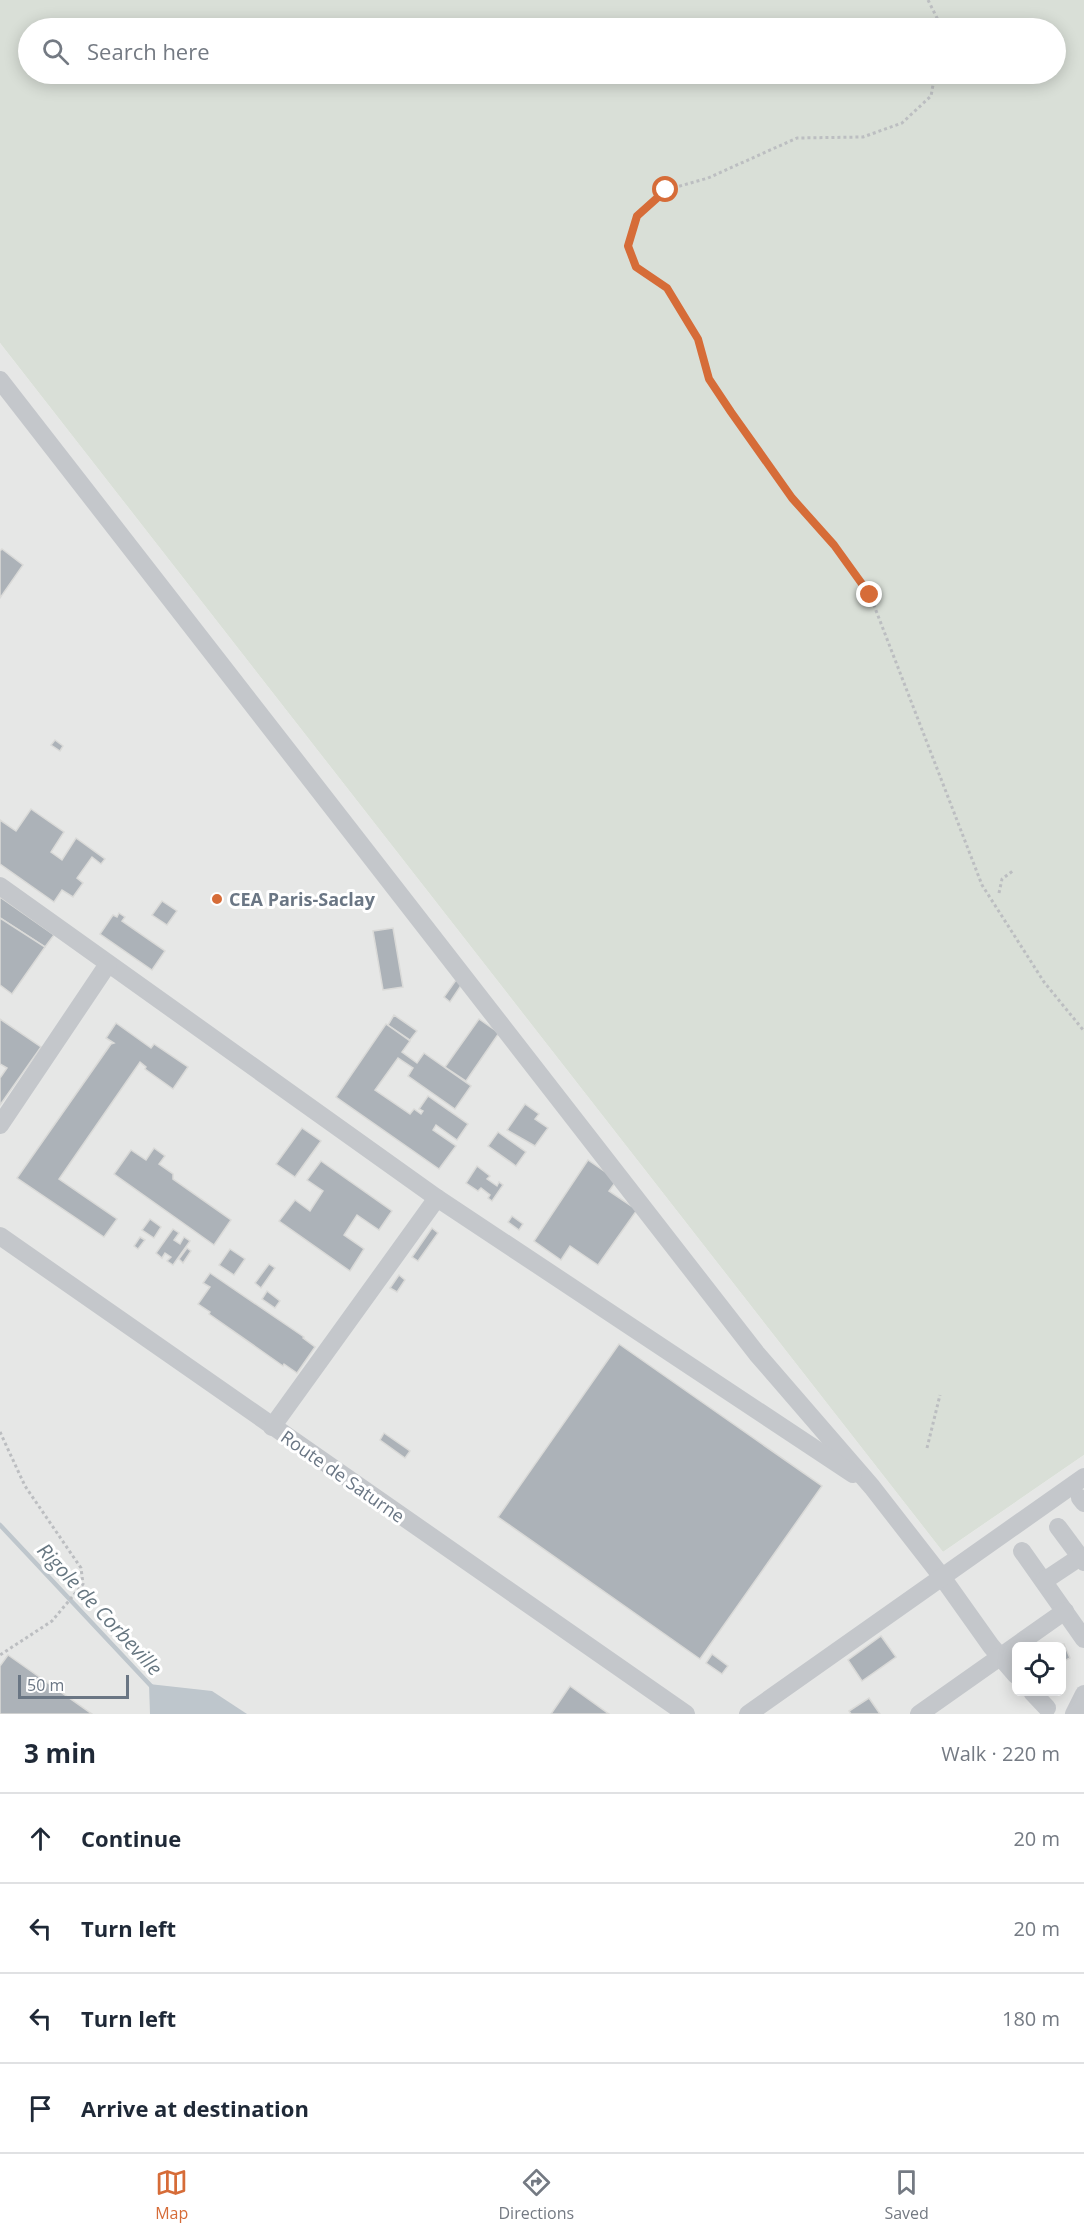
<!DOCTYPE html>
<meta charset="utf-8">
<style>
:root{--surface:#fff;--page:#f6f6f7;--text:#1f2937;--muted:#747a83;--line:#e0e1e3;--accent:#d66c38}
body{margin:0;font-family:"Open Sans",sans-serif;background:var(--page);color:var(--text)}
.controls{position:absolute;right:18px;bottom:18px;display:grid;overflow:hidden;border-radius:9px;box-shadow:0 3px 15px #0003}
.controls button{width:54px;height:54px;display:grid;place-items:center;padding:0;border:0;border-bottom:2px solid var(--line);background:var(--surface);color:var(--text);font:30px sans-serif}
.scale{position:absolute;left:18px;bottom:15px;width:111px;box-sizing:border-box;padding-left:6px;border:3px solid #6a7684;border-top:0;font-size:16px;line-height:21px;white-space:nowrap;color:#6a7684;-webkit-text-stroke:4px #fff;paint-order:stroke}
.stop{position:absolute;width:18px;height:18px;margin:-14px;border:4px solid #d66c38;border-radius:50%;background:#fff}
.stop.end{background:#d66c38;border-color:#fff;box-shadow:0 2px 6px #0008}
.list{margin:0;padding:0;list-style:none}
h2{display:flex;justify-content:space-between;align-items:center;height:78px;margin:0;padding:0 24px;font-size:26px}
h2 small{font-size:20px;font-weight:400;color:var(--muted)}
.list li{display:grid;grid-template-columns:39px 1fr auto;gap:18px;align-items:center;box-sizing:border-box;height:90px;padding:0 24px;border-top:2px solid var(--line)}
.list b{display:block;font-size:22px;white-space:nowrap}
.list em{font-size:20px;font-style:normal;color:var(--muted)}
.icon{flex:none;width:33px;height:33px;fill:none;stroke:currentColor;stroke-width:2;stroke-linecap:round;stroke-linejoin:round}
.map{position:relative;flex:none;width:1084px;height:1714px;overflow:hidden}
.search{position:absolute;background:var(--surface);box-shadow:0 3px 15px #0003;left:18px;right:18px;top:18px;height:66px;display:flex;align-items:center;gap:15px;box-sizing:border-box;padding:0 21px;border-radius:33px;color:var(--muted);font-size:22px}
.sheet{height:438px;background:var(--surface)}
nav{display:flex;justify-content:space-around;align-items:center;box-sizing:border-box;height:84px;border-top:2px solid var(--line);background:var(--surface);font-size:16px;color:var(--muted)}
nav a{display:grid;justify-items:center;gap:3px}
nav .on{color:var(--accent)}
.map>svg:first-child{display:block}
.built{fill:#e6e7e6;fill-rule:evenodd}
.green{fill:#d9dfd7;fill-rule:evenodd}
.water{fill:#bec6cc}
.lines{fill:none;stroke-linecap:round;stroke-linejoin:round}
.stream{stroke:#bec6cc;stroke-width:4.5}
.building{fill:#acb2b8;stroke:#dadad8;stroke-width:1.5}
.path{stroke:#bcbec1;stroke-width:3;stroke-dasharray:3 3;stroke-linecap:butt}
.minor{stroke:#c4c7cb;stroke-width:18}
.route{stroke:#d66c38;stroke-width:8}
.poi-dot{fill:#d66c38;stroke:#fff;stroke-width:2}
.labels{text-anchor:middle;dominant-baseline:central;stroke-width:6;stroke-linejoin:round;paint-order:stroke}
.poi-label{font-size:18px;font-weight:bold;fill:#6a7684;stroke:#fff;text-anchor:start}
.street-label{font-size:18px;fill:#6a7684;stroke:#fff}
.water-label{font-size:20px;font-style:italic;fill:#667680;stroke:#fff}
</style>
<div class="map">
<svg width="1084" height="1714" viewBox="0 0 1084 1714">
<rect width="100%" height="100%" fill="#f8f8f6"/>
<path class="built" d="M 0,343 L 943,1552 L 1084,1455 L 1084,1704 L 1079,1714 L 0,1714 ZM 1016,1646 L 1062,1646 L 1062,1692 L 1016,1692 Z"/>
<path class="green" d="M 0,0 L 1084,0 L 1084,1455 L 943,1552 L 0,343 ZM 28,28 L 1056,28 L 1056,74 L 28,74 Z"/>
<path class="water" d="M 149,1684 L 212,1691 L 247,1714 L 150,1714 Z"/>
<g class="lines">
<path class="stream" d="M 0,1525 L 152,1687"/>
</g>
<g class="building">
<path d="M 2,549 L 23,565 L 0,598 L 0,551 Z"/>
<path d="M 55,740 L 63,746 L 60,751 L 51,745 Z"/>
<path d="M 31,809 L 64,832 L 51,852 L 62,860 L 76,838 L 105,859 L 101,864 L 92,857 L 77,878 L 83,883 L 73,897 L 62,890 L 54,902 L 0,864 L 0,820 L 16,831 Z"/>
<path d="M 0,897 L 54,935 L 45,947 L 0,918 Z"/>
<path d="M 162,901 L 177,911 L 167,925 L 152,915 Z"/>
<path d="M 119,913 L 125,917 L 122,921 L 165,951 L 152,970 L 100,934 L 113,915 L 117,917 Z"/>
<path d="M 0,918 L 45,947 L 12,994 L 0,985 Z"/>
<path d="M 393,928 L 403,987 L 383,990 L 373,931 Z"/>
<path d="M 456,980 L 462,984 L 450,1002 L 444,997 Z"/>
<path d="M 394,1015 L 417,1031 L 410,1040 L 388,1025 Z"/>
<path d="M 0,1019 L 41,1047 L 0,1105 L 0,1078 L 7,1068 L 0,1064 Z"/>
<path d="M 479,1019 L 499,1033 L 466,1081 L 445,1067 Z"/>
<path d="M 116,1023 L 151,1048 L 154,1044 L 188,1067 L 173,1089 L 145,1069 L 146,1067 L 140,1062 L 59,1179 L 117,1219 L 104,1237 L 17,1178 L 111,1044 L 114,1043 L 106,1038 Z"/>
<path d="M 386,1024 L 410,1041 L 402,1052 L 417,1063 L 424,1053 L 471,1086 L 455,1109 L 408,1076 L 413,1068 L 398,1058 L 375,1090 L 410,1114 L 414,1109 L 421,1114 L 423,1111 L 419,1109 L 428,1096 L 468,1124 L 457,1140 L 436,1125 L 433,1130 L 456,1146 L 439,1169 L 336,1097 Z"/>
<path d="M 525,1104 L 539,1114 L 535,1119 L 548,1128 L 535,1146 L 507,1130 Z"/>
<path d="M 302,1128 L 321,1141 L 295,1177 L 276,1164 Z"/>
<path d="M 498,1132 L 526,1152 L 516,1166 L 488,1146 Z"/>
<path d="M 154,1148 L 165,1156 L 159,1164 L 173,1174 L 173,1179 L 231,1220 L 214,1245 L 114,1174 L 131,1150 L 146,1160 Z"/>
<path d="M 588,1160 L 617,1180 L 609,1191 L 637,1210 L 598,1265 L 570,1246 L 561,1260 L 534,1241 Z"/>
<path d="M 321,1161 L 392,1211 L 379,1230 L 357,1215 L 344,1235 L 364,1249 L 350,1271 L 279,1221 L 295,1200 L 310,1211 L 323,1191 L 307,1180 Z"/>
<path d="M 477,1166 L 490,1176 L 487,1179 L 497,1186 L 499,1182 L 503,1185 L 492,1201 L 488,1198 L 490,1195 L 481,1188 L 478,1191 L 466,1183 Z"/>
<path d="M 512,1216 L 523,1224 L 519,1230 L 508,1222 Z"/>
<path d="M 150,1219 L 161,1227 L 154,1238 L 142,1230 Z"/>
<path d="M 432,1228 L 438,1233 L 418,1261 L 412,1257 Z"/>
<path d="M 173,1229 L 179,1233 L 174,1240 L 180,1244 L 184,1237 L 190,1241 L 173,1265 L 167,1261 L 171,1257 L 165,1253 L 162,1258 L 156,1253 Z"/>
<path d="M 140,1237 L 145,1240 L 138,1249 L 134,1246 Z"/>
<path d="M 187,1248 L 191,1251 L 183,1263 L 179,1259 Z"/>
<path d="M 230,1249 L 245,1259 L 234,1275 L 219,1265 Z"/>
<path d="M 269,1264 L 275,1268 L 261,1288 L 255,1283 Z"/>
<path d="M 210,1273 L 304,1337 L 303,1338 L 315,1347 L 297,1373 L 284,1364 L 283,1366 L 209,1314 L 210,1312 L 198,1304 L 210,1287 L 203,1283 Z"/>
<path d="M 399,1275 L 405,1280 L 397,1292 L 390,1288 Z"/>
<path d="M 267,1291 L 280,1301 L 275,1308 L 262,1299 Z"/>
<path d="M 619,1344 L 822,1486 L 700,1659 L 498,1517 Z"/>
<path d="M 384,1433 L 410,1451 L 405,1458 L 380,1440 Z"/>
<path d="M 881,1636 L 896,1657 L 862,1681 L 848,1660 Z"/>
<path d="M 1064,1644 L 1070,1658 L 1062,1662 L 1062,1646 L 1059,1646 Z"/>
<path d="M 712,1654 L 728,1666 L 722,1674 L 706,1663 Z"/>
<path d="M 8,1655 L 92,1714 L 0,1714 L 0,1666 Z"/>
<path d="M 570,1686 L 609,1714 L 551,1714 Z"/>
<path d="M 869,1698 L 880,1714 L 851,1714 L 849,1711 Z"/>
</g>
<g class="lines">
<g class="path">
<path d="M 928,0 L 942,28"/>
<path d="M 935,74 L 931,96 L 902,123 L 863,137 L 797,138 L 708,178 L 666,190 L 637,216 L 628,246 L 636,267 L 667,288 L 698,339 L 709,379 L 731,412 L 792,498 L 834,545 L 870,595 L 982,885 L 1044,982 L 1084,1031"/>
<path d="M 999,893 L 1002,879 L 1014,870"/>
<path d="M 0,1432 L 25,1486 L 81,1568 L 83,1584 L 52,1621 L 0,1655"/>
<path d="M 927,1448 L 940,1395"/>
</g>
<g class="minor">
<path d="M 0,380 L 757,1354 L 872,1487 L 942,1577 L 991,1646 L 1016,1675"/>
<path d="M 0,886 L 437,1198 L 853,1474"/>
<path d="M 0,1125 L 108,964"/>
<path d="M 0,1236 L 686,1714"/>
<path d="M 272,1427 L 437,1198"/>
<path d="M 1080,1498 L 1084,1503"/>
<path d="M 1058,1527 L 1084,1562"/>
<path d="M 1022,1551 L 1084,1639"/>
<path d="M 1044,1581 L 1080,1557"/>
<path d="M 1032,1692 L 1047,1708"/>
<path d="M 748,1714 L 1084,1477"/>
<path d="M 919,1714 L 1065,1611"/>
<path d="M 1074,1714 L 1084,1694"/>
</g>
</g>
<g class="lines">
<path class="route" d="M 666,190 L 637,216 L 628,246 L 636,267 L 667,288 L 698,339 L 709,379 L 731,412 L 792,498 L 834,545 L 870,595"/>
</g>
<circle class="poi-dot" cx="217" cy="899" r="6"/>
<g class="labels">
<g class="poi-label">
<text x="229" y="899">CEA Paris-Saclay</text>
</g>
<g class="street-label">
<text transform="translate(343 1476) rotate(35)">Route de Saturne</text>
</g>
<g class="water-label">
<text transform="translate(100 1609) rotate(47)">Rigole de Corbeville</text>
</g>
</g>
</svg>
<div class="controls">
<button><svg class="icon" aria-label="locate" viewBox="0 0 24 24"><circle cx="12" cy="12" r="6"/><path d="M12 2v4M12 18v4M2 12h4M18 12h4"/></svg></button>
</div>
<div class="scale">50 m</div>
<div class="stop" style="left:666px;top:190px"></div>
<div class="stop end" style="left:870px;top:595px"></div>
<div class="search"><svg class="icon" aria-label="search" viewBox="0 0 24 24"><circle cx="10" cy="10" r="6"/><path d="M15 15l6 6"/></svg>Search here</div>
</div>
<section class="sheet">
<h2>3 min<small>Walk · 220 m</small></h2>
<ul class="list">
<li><svg class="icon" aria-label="ahead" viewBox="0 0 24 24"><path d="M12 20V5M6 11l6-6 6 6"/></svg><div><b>Continue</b></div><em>20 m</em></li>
<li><svg class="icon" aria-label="left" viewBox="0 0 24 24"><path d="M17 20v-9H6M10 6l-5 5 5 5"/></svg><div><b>Turn left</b></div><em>20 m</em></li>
<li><svg class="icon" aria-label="left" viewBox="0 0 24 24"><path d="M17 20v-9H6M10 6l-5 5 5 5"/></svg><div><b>Turn left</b></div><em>180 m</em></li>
<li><svg class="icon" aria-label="arrive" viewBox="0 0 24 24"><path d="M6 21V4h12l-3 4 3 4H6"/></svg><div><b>Arrive at destination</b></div></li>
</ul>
</section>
<nav>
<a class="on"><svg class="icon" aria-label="map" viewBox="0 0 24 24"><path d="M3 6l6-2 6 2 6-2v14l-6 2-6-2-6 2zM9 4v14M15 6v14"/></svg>Map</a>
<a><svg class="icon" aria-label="directions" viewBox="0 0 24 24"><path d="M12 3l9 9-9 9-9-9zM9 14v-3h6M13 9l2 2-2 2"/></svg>Directions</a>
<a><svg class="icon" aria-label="saved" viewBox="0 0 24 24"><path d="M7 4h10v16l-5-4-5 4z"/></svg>Saved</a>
</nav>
